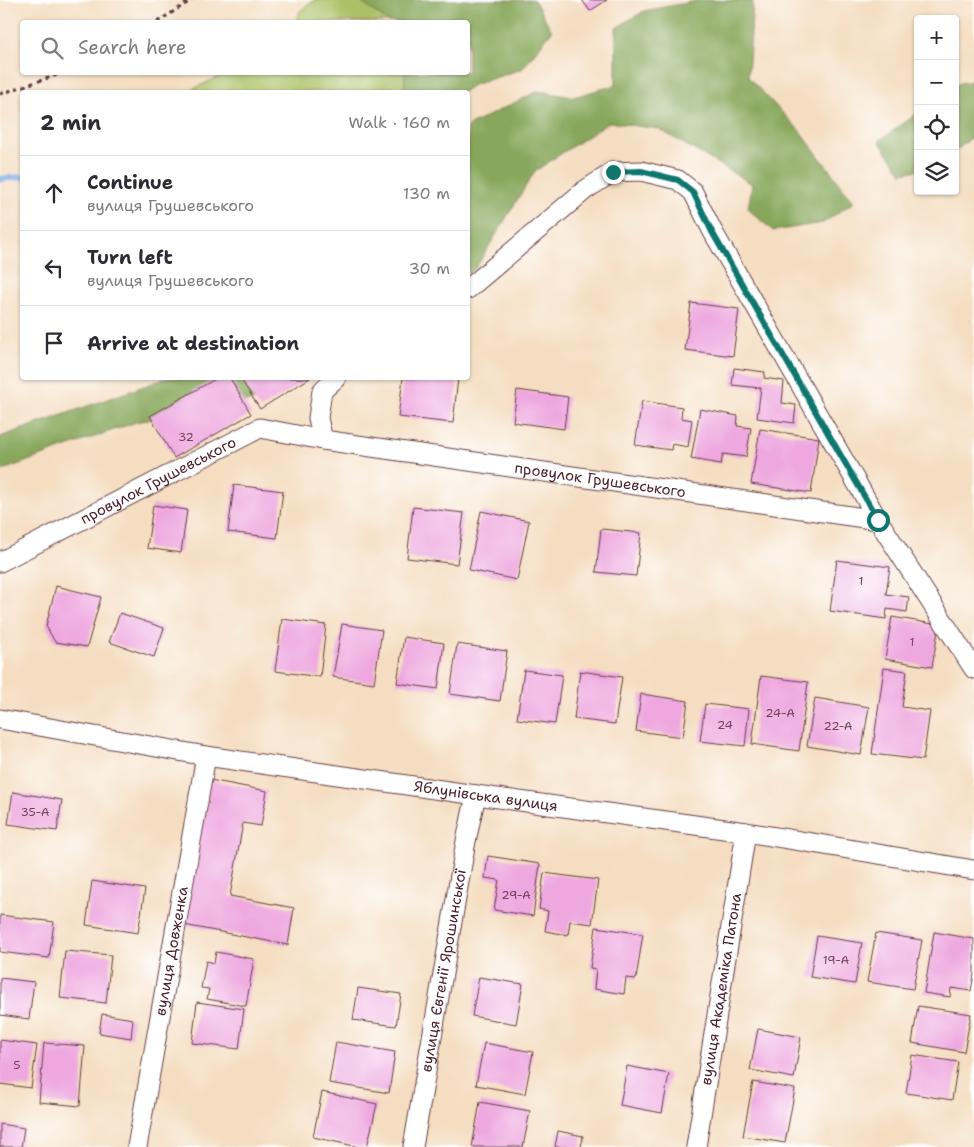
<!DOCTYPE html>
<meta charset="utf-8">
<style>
:root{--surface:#fff;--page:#f7f7f7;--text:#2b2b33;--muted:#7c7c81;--line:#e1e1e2}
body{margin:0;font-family:"Shantell Sans",sans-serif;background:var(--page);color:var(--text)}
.controls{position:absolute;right:15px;top:15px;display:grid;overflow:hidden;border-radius:5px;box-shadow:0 1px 4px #0004}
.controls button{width:45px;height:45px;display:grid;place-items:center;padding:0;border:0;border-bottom:1px solid var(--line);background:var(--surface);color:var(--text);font:25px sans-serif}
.stop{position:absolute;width:15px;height:15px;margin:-11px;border:4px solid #0f766e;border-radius:50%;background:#fff}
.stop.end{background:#0f766e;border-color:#fff;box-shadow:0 1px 5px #0008}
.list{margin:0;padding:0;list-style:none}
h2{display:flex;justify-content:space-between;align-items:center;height:65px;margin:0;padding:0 20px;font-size:21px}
h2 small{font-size:16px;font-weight:400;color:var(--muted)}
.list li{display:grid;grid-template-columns:32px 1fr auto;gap:15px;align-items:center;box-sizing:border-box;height:75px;padding:0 20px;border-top:1px solid var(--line)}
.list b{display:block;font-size:19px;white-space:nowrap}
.list p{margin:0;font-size:16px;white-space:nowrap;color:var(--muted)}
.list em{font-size:16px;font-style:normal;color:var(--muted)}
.icon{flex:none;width:28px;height:28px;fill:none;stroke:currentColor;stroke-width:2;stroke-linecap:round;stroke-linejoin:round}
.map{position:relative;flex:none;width:974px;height:1147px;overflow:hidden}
.search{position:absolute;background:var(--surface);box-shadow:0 1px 4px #0004;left:20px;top:20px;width:450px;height:55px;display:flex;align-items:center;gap:12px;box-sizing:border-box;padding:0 18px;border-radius:5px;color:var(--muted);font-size:19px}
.panel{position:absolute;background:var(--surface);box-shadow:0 1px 4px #0004;left:20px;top:90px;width:450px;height:290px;border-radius:5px}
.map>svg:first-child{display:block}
.green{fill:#abc166;stroke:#7a7048}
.forest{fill:#88a75b;stroke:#696343}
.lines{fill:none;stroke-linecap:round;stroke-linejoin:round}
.stream{stroke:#75a7e1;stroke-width:6}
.building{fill:#eea8df}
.street-casing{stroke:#643c41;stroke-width:21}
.path{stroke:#643c41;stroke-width:3;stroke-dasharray:4 4;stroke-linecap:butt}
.street{stroke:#fff;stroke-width:19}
.route{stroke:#0f766e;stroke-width:6}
.labels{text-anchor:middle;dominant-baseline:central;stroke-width:4;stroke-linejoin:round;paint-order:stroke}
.number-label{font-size:12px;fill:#734158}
.street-label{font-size:15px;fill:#4a1f2b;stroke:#fff}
</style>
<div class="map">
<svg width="974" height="1147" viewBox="0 0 974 1147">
<rect width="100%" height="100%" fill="#fff"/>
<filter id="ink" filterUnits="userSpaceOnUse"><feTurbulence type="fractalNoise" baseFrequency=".02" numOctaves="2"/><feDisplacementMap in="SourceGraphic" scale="10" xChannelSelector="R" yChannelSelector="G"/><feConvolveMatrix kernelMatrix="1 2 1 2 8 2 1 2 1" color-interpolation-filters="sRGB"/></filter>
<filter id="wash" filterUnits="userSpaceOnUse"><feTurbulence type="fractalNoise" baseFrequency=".0096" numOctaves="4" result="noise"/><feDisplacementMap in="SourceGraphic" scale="20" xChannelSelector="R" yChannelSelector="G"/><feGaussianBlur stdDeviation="1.12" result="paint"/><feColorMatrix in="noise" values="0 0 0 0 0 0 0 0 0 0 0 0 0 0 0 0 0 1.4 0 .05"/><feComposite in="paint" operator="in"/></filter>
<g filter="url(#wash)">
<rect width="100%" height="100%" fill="#f4ddc0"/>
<g class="green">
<path d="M 314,0 L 358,0 L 389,22 L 295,22 L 300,11 Z"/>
<path d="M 227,73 L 405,73 L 404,92 L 186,92 Z"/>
</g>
<g class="forest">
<path d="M 358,0 L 534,0 L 552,31 L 522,69 L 473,85 L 463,92 L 404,92 L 405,73 L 468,72 L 468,22 L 389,22 Z"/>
<path d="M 701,0 L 753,1 L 748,77 L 799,130 L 854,202 L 823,223 L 773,231 L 748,209 L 752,184 L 659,129 L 609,122 L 535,171 L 475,269 L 468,274 L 468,126 L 538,91 L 573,97 L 616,85 L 616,28 L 644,11 Z"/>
<path d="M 974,81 L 974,135 L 955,152 L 955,86 L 960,83 Z"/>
<path d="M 918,113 L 918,170 L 902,173 L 879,141 Z"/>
<path d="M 167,378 L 303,378 L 273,397 L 136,422 L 0,471 L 0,437 Z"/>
</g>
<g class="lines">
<path class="stream" d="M 0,179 L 22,177"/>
</g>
<g id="blocks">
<g class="building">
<path d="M 582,0 L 607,0 L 590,11 Z"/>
<path d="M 691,303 L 739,309 L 733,356 L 685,350 Z"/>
<path d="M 734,368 L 765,372 L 764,378 L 784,381 L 782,403 L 796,405 L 794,423 L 757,418 L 761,388 L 732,385 Z"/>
<path d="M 217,378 L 230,378 L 251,414 L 174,458 L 150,416 Z"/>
<path d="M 240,378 L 310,378 L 260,409 Z"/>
<path d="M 403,378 L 458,378 L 453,423 L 398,417 Z"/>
<path d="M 517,390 L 568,397 L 564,429 L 513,422 Z"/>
<path d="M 642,401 L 682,407 L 681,418 L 692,420 L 688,447 L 672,444 L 671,450 L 635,445 Z"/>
<path d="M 700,409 L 738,416 L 737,426 L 751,428 L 746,457 L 723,454 L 721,464 L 691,459 Z"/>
<path d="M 760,429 L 819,438 L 811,493 L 751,484 Z"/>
<path d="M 234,485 L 283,491 L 277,538 L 228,532 Z"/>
<path d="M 153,505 L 187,510 L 181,553 L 147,548 Z"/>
<path d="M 413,507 L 464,513 L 457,564 L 407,558 Z"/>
<path d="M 481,511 L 529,521 L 517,580 L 469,570 Z"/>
<path d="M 601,529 L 641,533 L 636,576 L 596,572 Z"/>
<path d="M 837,560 L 890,567 L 886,594 L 909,597 L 907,612 L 887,609 L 886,619 L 830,611 Z"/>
<path d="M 56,586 L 101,597 L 87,647 L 55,642 L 46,626 Z"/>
<path d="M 120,613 L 164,628 L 154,657 L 109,642 Z"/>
<path d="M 892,617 L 939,625 L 932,667 L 885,659 Z"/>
<path d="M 282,619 L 326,625 L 320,677 L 275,671 Z"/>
<path d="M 342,624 L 382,630 L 374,683 L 333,677 Z"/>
<path d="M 404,637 L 444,643 L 438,689 L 397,683 Z"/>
<path d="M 457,644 L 507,651 L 500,701 L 450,694 Z"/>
<path d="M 884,668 L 907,671 L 902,707 L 930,711 L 923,760 L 872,754 Z"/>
<path d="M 524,670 L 562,675 L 555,724 L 517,719 Z"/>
<path d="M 580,671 L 622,677 L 615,724 L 574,719 Z"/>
<path d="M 761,676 L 808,682 L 799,751 L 752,744 Z"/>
<path d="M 641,694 L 688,701 L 683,737 L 636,731 Z"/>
<path d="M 815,698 L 869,707 L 861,755 L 807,746 Z"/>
<path d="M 705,704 L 749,709 L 745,746 L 700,741 Z"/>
<path d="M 210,780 L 267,791 L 261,826 L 243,823 L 230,896 L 294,908 L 288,945 L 184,925 Z"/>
<path d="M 13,792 L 62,800 L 57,831 L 8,824 Z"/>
<path d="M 488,856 L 540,864 L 533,916 L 494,910 L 499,880 L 485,878 Z"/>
<path d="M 544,873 L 598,880 L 592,924 L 570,921 L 568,935 L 545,931 L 548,911 L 539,909 Z"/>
<path d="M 92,881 L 145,889 L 138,933 L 86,925 Z"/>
<path d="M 0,915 L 54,922 L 49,958 L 0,952 Z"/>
<path d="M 596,927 L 643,934 L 636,979 L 626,978 L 624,994 L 594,989 L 596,969 L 590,968 Z"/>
<path d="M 934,932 L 974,939 L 974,974 L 971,991 L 951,988 L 950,997 L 924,993 Z"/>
<path d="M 876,933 L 922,940 L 913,989 L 867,982 Z"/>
<path d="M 817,936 L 862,943 L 855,984 L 810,977 Z"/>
<path d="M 65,951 L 111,955 L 106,1003 L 60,998 Z"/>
<path d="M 216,952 L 254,959 L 246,1006 L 207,999 L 209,989 L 201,988 L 206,961 L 214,963 Z"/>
<path d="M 479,977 L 523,984 L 516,1024 L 472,1016 Z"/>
<path d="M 0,978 L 34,982 L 29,1019 L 0,1015 Z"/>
<path d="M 358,988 L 401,994 L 396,1026 L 353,1020 Z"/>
<path d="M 197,1002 L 244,1009 L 239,1049 L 192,1043 Z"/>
<path d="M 918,1006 L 971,1014 L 964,1052 L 912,1043 Z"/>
<path d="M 102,1014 L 133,1019 L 131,1038 L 99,1033 Z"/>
<path d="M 758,1029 L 801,1037 L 794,1078 L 750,1070 Z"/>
<path d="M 0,1040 L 37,1045 L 31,1088 L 0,1084 Z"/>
<path d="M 336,1042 L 395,1052 L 389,1093 L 329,1083 Z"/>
<path d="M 44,1043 L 85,1046 L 80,1106 L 39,1102 Z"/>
<path d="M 484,1043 L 533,1052 L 525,1094 L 476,1085 Z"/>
<path d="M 912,1055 L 958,1062 L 952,1100 L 906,1093 Z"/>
<path d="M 627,1066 L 669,1074 L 662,1113 L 620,1105 Z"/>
<path d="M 753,1082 L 795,1089 L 785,1143 L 743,1136 Z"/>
<path d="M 322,1092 L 377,1104 L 367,1147 L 359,1147 L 313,1137 Z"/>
<path d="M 480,1102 L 530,1111 L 523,1147 L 472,1147 Z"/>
<path d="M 0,1124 L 24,1128 L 21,1147 L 0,1147 Z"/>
<path d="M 558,1131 L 583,1136 L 581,1147 L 555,1147 Z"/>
</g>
</g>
</g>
<g filter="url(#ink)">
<use href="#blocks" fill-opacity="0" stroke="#643c41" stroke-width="1"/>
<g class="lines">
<defs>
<g id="street">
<path d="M 468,289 L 585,190 L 613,172 L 641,171 L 678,180 L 693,192 L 713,232 L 878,520 L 974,669"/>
<path id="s1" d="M 336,378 L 322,391 L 318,418 L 323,440 L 878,520"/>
<path id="s2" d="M 0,562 L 260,428 L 323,440"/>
<path id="s3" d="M 0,719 L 206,756 L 476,795 L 746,832 L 974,870"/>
<path id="s4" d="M 137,1147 L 206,756"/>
<path id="s5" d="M 413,1147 L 466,841 L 476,795"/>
<path id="s6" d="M 696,1147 L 746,832"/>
</g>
</defs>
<use href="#street" class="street-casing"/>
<g class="path">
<path d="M 157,22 L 192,0"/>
<path d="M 0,94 L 66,72"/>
</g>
<use href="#street" class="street"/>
</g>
</g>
<g class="lines" filter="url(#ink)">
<path class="route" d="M 613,172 L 641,171 L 678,180 L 693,192 L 712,232 L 878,520"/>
</g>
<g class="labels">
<g class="number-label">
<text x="186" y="437">32</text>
<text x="861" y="581">1</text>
<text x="912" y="642">1</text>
<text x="780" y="713">24-А</text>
<text x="725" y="725">24</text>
<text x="838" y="726">22-А</text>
<text x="35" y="812">35-А</text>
<text x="516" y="895">29-А</text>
<text x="836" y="960">19-А</text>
<text x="17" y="1065">5</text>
</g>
<g class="street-label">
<text stroke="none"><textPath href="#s2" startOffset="178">провулок Грушевського</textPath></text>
<text stroke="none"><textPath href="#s1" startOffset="349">провулок Грушевського</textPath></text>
<text stroke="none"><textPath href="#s3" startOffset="492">Яблунівська вулиця</textPath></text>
<text stroke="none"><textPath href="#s4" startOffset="199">вулиця Довженка</textPath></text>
<text stroke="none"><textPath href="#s5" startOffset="179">вулиця Євгенії Ярошинської</textPath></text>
<text stroke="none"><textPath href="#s6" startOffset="160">вулиця Академіка Патона</textPath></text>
</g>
</g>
</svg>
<div class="controls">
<button>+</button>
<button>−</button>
<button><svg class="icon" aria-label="locate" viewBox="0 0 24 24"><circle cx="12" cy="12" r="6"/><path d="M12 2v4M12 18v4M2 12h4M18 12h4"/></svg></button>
<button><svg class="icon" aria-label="layers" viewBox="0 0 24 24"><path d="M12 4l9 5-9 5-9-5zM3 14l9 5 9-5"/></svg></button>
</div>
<div class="stop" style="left:878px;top:520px"></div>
<div class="stop end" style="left:613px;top:172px"></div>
<div class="search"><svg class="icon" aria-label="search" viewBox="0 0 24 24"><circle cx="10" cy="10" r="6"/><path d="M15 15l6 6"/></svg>Search here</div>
<section class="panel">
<h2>2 min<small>Walk · 160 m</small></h2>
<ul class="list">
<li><svg class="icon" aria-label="ahead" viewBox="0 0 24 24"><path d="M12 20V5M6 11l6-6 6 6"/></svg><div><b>Continue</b><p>вулиця Грушевського</p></div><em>130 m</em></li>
<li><svg class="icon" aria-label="left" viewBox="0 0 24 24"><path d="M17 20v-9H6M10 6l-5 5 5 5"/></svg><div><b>Turn left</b><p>вулиця Грушевського</p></div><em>30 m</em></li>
<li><svg class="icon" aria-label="arrive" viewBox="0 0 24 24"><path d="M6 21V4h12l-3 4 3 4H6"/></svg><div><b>Arrive at destination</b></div></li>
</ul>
</section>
</div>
